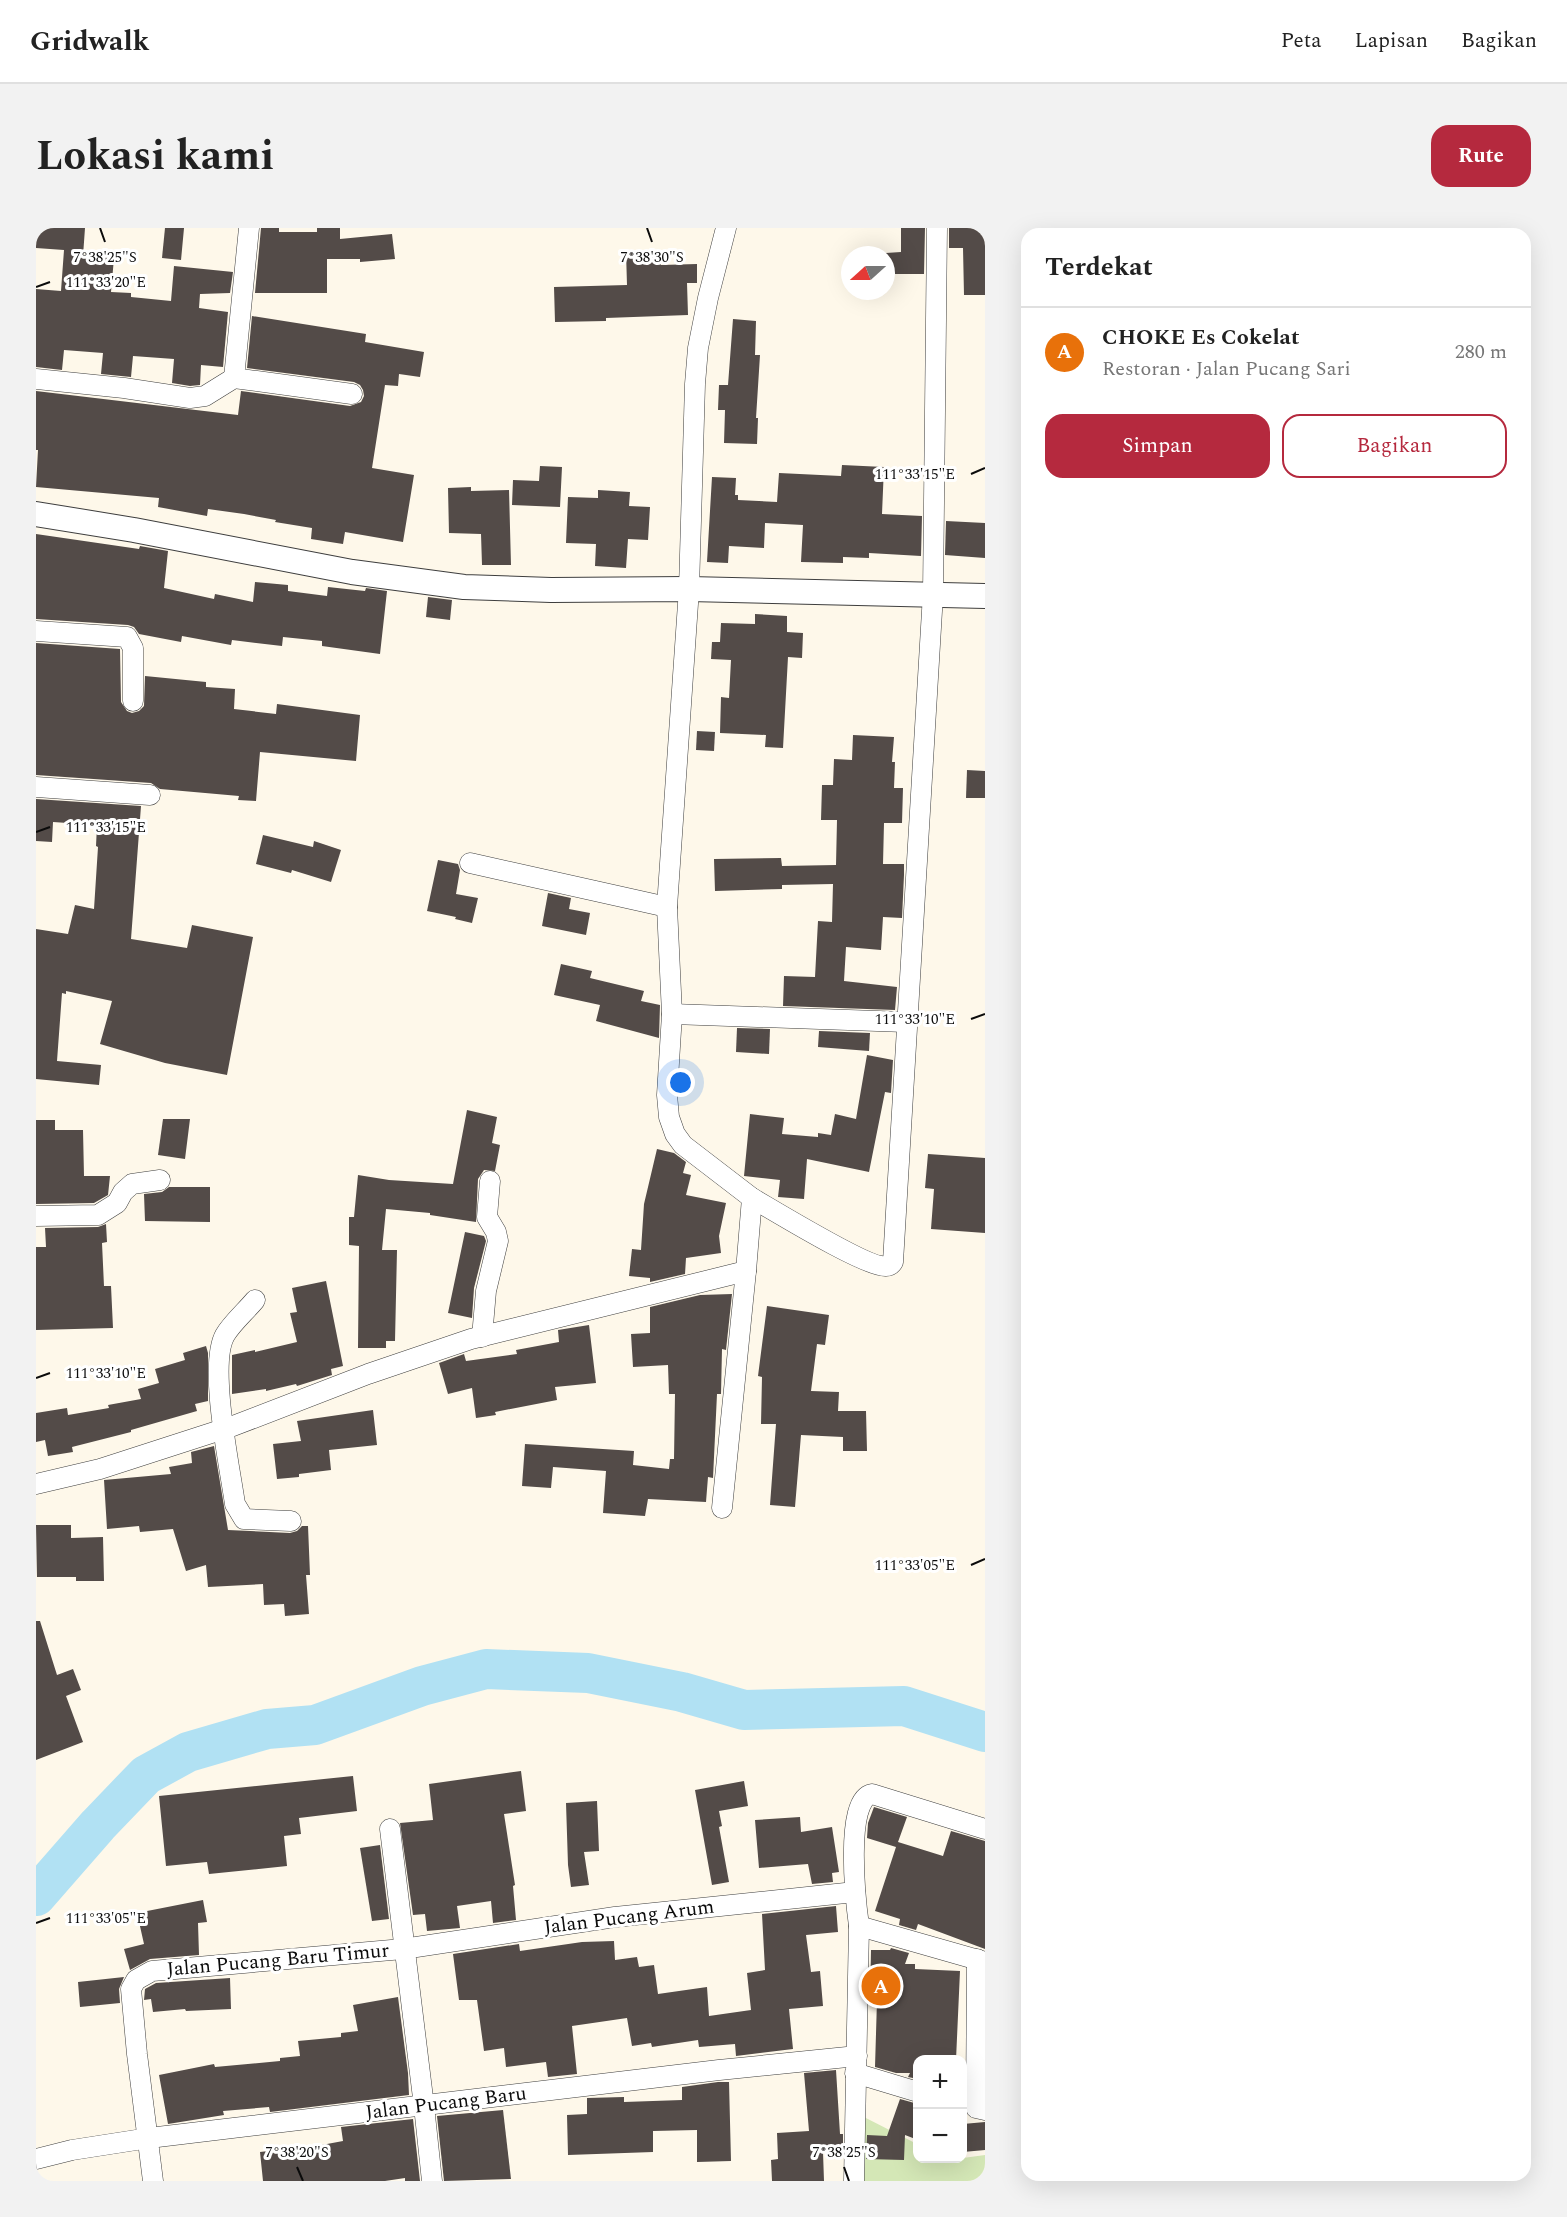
<!DOCTYPE html>
<html lang="id">
<meta charset="utf-8">
<style>
:root{--surface:#fff;--page:#f2f2f2;--text:#222;--muted:#767676;--line:#e0e0e0;--accent:#b5293e}
body{margin:0;font-family:Spectral,serif;background:var(--page);color:var(--text)}
.controls{position:absolute;right:18px;bottom:18px;display:grid;overflow:hidden;border-radius:12px;box-shadow:0 6px 24px #0002}
.controls button{width:54px;height:54px;display:grid;place-items:center;padding:0;border:0;border-bottom:2px solid var(--line);background:var(--surface);color:var(--text);font:30px sans-serif}
.compass{position:absolute;left:805px;top:18px;width:54px;height:54px;border-radius:50%;background:var(--surface);box-shadow:0 6px 24px #0002;rotate:249deg}
.you{position:absolute;left:645px;top:855px;width:21px;height:21px;margin:-15px;border:4px solid #fff;border-radius:50%;background:#1a73e8;box-shadow:0 0 0 9px #1a73e833}
.badge{display:grid;place-items:center;width:39px;height:39px;border-radius:50%;background:var(--accent);color:#fff;font-size:20px;font-weight:700}
.pin{position:absolute;translate:-50% -50%;border:3px solid #fff;box-shadow:0 2px 6px #0006}
.list{margin:0;padding:0;list-style:none}
h2{display:flex;justify-content:space-between;align-items:center;height:78px;margin:0;padding:0 24px;font-size:26px}
h2 small{font-size:20px;font-weight:400;color:var(--muted)}
.list li{display:grid;grid-template-columns:39px 1fr auto;gap:18px;align-items:center;box-sizing:border-box;height:90px;padding:0 24px;border-top:2px solid var(--line)}
.list b{display:block;font-size:22px;white-space:nowrap}
.list p{margin:0;font-size:20px;white-space:nowrap;color:var(--muted)}
.list em{font-size:20px;font-style:normal;color:var(--muted)}
.actions{display:flex;gap:12px;padding:18px 24px}
.actions a{flex:1;padding:14px 0;border:2px solid var(--accent);border-radius:18px;text-align:center;font-size:21px;color:var(--accent)}
.actions .main{background:var(--accent);color:#fff}
.map{position:relative;flex:none;width:949px;height:1953px;overflow:hidden;border-radius:18px}
header{display:flex;align-items:center;gap:36px;box-sizing:border-box;height:84px;padding:0 30px;background:var(--surface);border-bottom:2px solid var(--line)}
header strong{font-size:28px}
nav{display:flex;gap:33px;margin-inline-start:auto;font-size:21px}
.intro{display:flex;align-items:center;justify-content:space-between;box-sizing:border-box;height:144px;padding:0 36px}
h1{margin:0;font-size:42px}
.button{padding:15px 27px;border-radius:18px;background:var(--accent);color:#fff;font-size:21px;font-weight:700}
main{display:flex;gap:36px;padding:0 36px}
aside{flex:1;background:var(--surface);border-radius:18px;box-shadow:0 6px 24px #0002}
.map>svg:first-child{display:block}
.green{fill:#d4e7b6}
.lines{fill:none;stroke-linecap:round;stroke-linejoin:round}
.river{stroke:#b1e1f3;stroke-width:40}
.building{fill:#534b48}
.minor-casing{stroke:#3e3e3e;stroke-width:21}
.tertiary-casing{stroke:#3e3e3e;stroke-width:26}
.minor{stroke:#fff;stroke-width:20}
.tertiary{stroke:#fff;stroke-width:24}
.ticks{fill:none;stroke:#0b0b0b;stroke-width:2}
.labels{text-anchor:middle;dominant-baseline:central;stroke-width:6;stroke-linejoin:round;paint-order:stroke}
.street-label{font-size:20px;fill:#0b0b0b;stroke:#fff}
.ticks-label{font-size:15px;text-anchor:middle;fill:#0b0b0b;stroke:#fff;stroke-width:6;stroke-linejoin:round;paint-order:stroke}
</style>
<header>
<strong>Gridwalk</strong>
<nav><a>Peta</a><a>Lapisan</a><a>Bagikan</a></nav>
</header>
<div class="intro"><h1>Lokasi kami</h1><a class="button">Rute</a></div>
<main>
<div class="map">
<svg width="949" height="1953" viewBox="0 0 949 1953">
<rect width="100%" height="100%" fill="#fef8ea"/>
<path class="green" d="M 824,1887 L 881,1916 L 882,1930 L 927,1930 L 949,1927 L 949,1953 L 823,1953 Z"/>
<g class="lines">
<path class="river" d="M 0,1668 L 62,1597 L 110,1547 L 152,1524 L 231,1501 L 279,1497 L 386,1458 L 450,1441 L 552,1445 L 646,1464 L 708,1482 L 868,1478 L 949,1504"/>
</g>
<g class="building">
<path d="M 0,0 L 49,0 L 47,28 L 78,30 L 75,64 L 95,65 L 95,69 L 135,73 L 138,38 L 197,44 L 194,65 L 164,66 L 163,80 L 192,84 L 187,139 L 165,137 L 164,157 L 154,158 L 136,155 L 138,131 L 97,128 L 95,149 L 65,146 L 67,125 L 28,122 L 26,142 L 0,139 L 0,61 L 25,63 L 28,22 L 0,20 Z"/>
<path d="M 129,0 L 148,0 L 145,32 L 126,30 Z"/>
<path d="M 225,0 L 243,0 L 243,4 L 281,4 L 281,0 L 304,0 L 304,11 L 356,6 L 359,31 L 324,34 L 324,31 L 291,31 L 291,65 L 219,65 Z"/>
<path d="M 865,0 L 889,0 L 888,46 L 850,46 L 850,25 L 865,24 Z"/>
<path d="M 913,0 L 949,0 L 949,67 L 928,67 L 927,20 L 913,20 Z"/>
<path d="M 590,23 L 624,23 L 625,37 L 661,36 L 661,55 L 651,55 L 652,87 L 570,90 L 570,93 L 519,94 L 518,59 L 591,57 Z"/>
<path d="M 216,88 L 330,106 L 329,114 L 388,124 L 384,149 L 363,146 L 362,158 L 349,157 L 336,240 L 378,247 L 367,314 L 309,304 L 307,316 L 275,311 L 276,300 L 239,294 L 240,292 L 208,286 L 172,281 L 171,288 L 122,279 L 123,270 L 0,259 L 2,222 L 0,222 L 0,163 L 202,187 L 205,163 L 314,178 L 325,174 L 328,168 L 327,162 L 324,157 L 318,154 L 211,140 Z"/>
<path d="M 697,91 L 720,93 L 719,127 L 724,127 L 720,190 L 722,190 L 721,216 L 688,215 L 689,182 L 682,182 L 683,157 L 692,157 Z"/>
<path d="M 806,237 L 848,239 L 846,286 L 886,288 L 885,328 L 833,325 L 833,330 L 807,329 L 807,335 L 765,334 L 767,297 L 729,295 L 728,320 L 693,318 L 692,335 L 671,334 L 676,249 L 700,250 L 699,267 L 702,267 L 702,272 L 741,274 L 743,245 L 805,248 Z"/>
<path d="M 504,238 L 526,239 L 524,279 L 476,277 L 477,252 L 503,253 Z"/>
<path d="M 435,259 L 435,263 L 473,262 L 475,337 L 446,337 L 445,306 L 413,305 L 412,260 Z"/>
<path d="M 562,262 L 594,264 L 593,278 L 614,279 L 612,312 L 592,311 L 590,340 L 559,338 L 560,316 L 530,315 L 532,269 L 562,270 Z"/>
<path d="M 910,293 L 949,295 L 949,330 L 909,327 Z"/>
<path d="M 0,306 L 103,321 L 104,318 L 132,323 L 128,360 L 178,371 L 179,366 L 217,374 L 219,354 L 252,357 L 252,363 L 291,368 L 292,359 L 329,363 L 330,360 L 351,363 L 344,426 L 286,418 L 286,413 L 247,409 L 246,418 L 196,412 L 195,417 L 146,408 L 145,414 L 103,406 L 98,399 L 92,397 L 0,391 Z"/>
<path d="M 392,369 L 416,372 L 414,392 L 390,389 Z"/>
<path d="M 719,386 L 751,388 L 751,404 L 767,405 L 766,430 L 752,429 L 747,520 L 729,519 L 730,507 L 684,505 L 685,469 L 693,470 L 695,432 L 675,431 L 676,414 L 684,414 L 685,395 L 719,396 Z"/>
<path d="M 0,415 L 84,421 L 85,474 L 91,483 L 96,485 L 103,483 L 108,478 L 109,448 L 170,454 L 170,459 L 199,461 L 198,481 L 240,486 L 241,476 L 324,487 L 320,533 L 224,524 L 220,573 L 202,572 L 203,568 L 124,561 L 115,555 L 0,547 Z"/>
<path d="M 661,503 L 679,504 L 678,523 L 660,522 Z"/>
<path d="M 817,507 L 858,509 L 856,534 L 859,534 L 858,560 L 867,560 L 866,595 L 848,595 L 847,636 L 868,636 L 868,647 L 866,690 L 847,689 L 845,722 L 810,719 L 808,753 L 861,759 L 859,782 L 747,778 L 748,748 L 779,749 L 782,693 L 796,694 L 797,656 L 746,657 L 746,661 L 679,663 L 678,631 L 745,630 L 746,638 L 800,637 L 801,592 L 785,592 L 786,557 L 797,557 L 798,531 L 816,532 Z"/>
<path d="M 931,542 L 949,543 L 949,570 L 930,570 Z"/>
<path d="M 0,571 L 105,578 L 95,711 L 151,720 L 156,697 L 217,709 L 191,847 L 129,835 L 64,816 L 76,773 L 30,763 L 30,766 L 26,765 L 21,833 L 65,837 L 63,857 L 0,851 L 0,701 L 32,706 L 39,677 L 58,681 L 62,619 L 60,618 L 61,597 L 17,594 L 16,614 L 0,613 Z"/>
<path d="M 227,607 L 277,619 L 278,613 L 305,622 L 295,654 L 256,642 L 255,645 L 220,636 Z"/>
<path d="M 402,632 L 422,636 L 424,642 L 420,666 L 442,670 L 436,695 L 419,691 L 420,689 L 391,683 Z"/>
<path d="M 512,665 L 535,670 L 533,681 L 554,685 L 550,707 L 506,698 Z"/>
<path d="M 525,736 L 556,743 L 554,750 L 608,763 L 605,773 L 624,777 L 623,810 L 560,793 L 564,777 L 518,767 Z"/>
<path d="M 701,800 L 734,801 L 733,826 L 700,824 Z"/>
<path d="M 783,803 L 834,805 L 833,823 L 782,819 Z"/>
<path d="M 831,827 L 857,832 L 855,865 L 849,864 L 833,944 L 771,931 L 768,971 L 742,969 L 744,952 L 708,948 L 714,886 L 748,890 L 746,906 L 782,909 L 782,905 L 795,907 L 799,886 L 820,891 Z"/>
<path d="M 431,882 L 461,889 L 456,915 L 464,917 L 459,943 L 448,942 L 442,951 L 440,994 L 394,987 L 394,985 L 350,981 L 346,1022 L 361,1022 L 359,1113 L 350,1113 L 350,1120 L 322,1120 L 323,1018 L 313,1017 L 313,989 L 318,989 L 322,947 L 353,952 L 417,956 Z"/>
<path d="M 127,891 L 154,891 L 149,931 L 122,927 Z"/>
<path d="M 0,892 L 19,892 L 19,902 L 47,902 L 48,948 L 74,948 L 72,967 L 58,975 L 0,976 Z"/>
<path d="M 621,921 L 638,925 L 650,934 L 647,945 L 655,947 L 650,967 L 690,975 L 683,1008 L 685,1025 L 650,1030 L 649,1046 L 614,1054 L 614,1050 L 593,1048 L 596,1021 L 605,1022 L 608,976 Z"/>
<path d="M 892,926 L 949,930 L 949,1005 L 895,1001 L 898,961 L 889,960 Z"/>
<path d="M 133,959 L 174,959 L 174,994 L 109,993 L 108,966 L 126,964 Z"/>
<path d="M 70,996 L 71,1014 L 66,1015 L 68,1058 L 75,1058 L 77,1100 L 0,1102 L 0,1019 L 10,1019 L 9,1000 L 62,999 Z"/>
<path d="M 429,1004 L 448,1008 L 450,1013 L 438,1060 L 436,1090 L 412,1085 Z"/>
<path d="M 290,1053 L 307,1138 L 295,1141 L 296,1147 L 261,1158 L 260,1156 L 230,1163 L 230,1161 L 196,1166 L 196,1127 L 219,1122 L 219,1124 L 261,1114 L 254,1085 L 261,1084 L 256,1060 Z"/>
<path d="M 696,1066 L 690,1122 L 686,1121 L 685,1166 L 681,1166 L 677,1250 L 672,1249 L 670,1274 L 612,1271 L 609,1288 L 567,1285 L 570,1243 L 517,1239 L 515,1260 L 486,1258 L 489,1216 L 598,1223 L 597,1237 L 633,1241 L 634,1231 L 638,1231 L 639,1166 L 633,1166 L 632,1137 L 597,1139 L 595,1106 L 614,1105 L 614,1079 L 664,1067 Z"/>
<path d="M 731,1078 L 793,1087 L 789,1117 L 781,1116 L 775,1163 L 803,1164 L 802,1183 L 830,1183 L 831,1223 L 807,1223 L 807,1209 L 765,1207 L 759,1279 L 734,1277 L 740,1196 L 725,1196 L 726,1149 L 722,1148 Z"/>
<path d="M 553,1097 L 560,1155 L 519,1159 L 521,1172 L 459,1184 L 460,1187 L 440,1190 L 436,1160 L 412,1166 L 403,1135 L 428,1126 L 430,1133 L 481,1126 L 480,1122 L 523,1114 L 522,1102 Z"/>
<path d="M 170,1118 L 172,1125 L 172,1173 L 159,1176 L 161,1183 L 95,1202 L 95,1204 L 36,1219 L 37,1224 L 12,1228 L 9,1212 L 0,1214 L 0,1185 L 31,1180 L 32,1187 L 73,1180 L 72,1177 L 105,1171 L 102,1161 L 123,1155 L 119,1141 L 149,1132 L 147,1125 Z"/>
<path d="M 337,1182 L 341,1217 L 293,1222 L 295,1242 L 263,1246 L 263,1249 L 241,1251 L 237,1216 L 265,1213 L 261,1193 Z"/>
<path d="M 178,1218 L 192,1302 L 254,1305 L 261,1303 L 266,1298 L 272,1298 L 274,1347 L 270,1347 L 273,1386 L 249,1388 L 248,1376 L 228,1377 L 227,1356 L 172,1359 L 170,1337 L 150,1343 L 137,1301 L 104,1304 L 103,1298 L 71,1301 L 68,1252 L 135,1246 L 133,1239 L 156,1235 L 155,1224 Z"/>
<path d="M 0,1297 L 35,1297 L 35,1310 L 67,1309 L 68,1353 L 40,1353 L 40,1349 L 1,1349 Z"/>
<path d="M 0,1393 L 4,1393 L 21,1447 L 37,1441 L 45,1462 L 30,1468 L 47,1514 L 0,1532 Z"/>
<path d="M 485,1543 L 490,1583 L 468,1586 L 479,1657 L 477,1658 L 480,1692 L 457,1695 L 455,1673 L 421,1678 L 424,1700 L 391,1703 L 389,1686 L 377,1687 L 364,1595 L 397,1592 L 393,1556 Z"/>
<path d="M 317,1548 L 321,1583 L 263,1590 L 265,1606 L 248,1608 L 251,1638 L 173,1646 L 171,1634 L 130,1638 L 123,1568 Z"/>
<path d="M 708,1553 L 712,1578 L 683,1583 L 686,1598 L 683,1599 L 693,1654 L 676,1657 L 659,1562 Z"/>
<path d="M 561,1573 L 563,1623 L 548,1624 L 553,1657 L 535,1659 L 532,1637 L 530,1575 Z"/>
<path d="M 838,1579 L 871,1589 L 862,1614 L 907,1628 L 915,1603 L 949,1613 L 949,1721 L 882,1696 L 880,1702 L 863,1697 L 864,1691 L 839,1683 L 860,1619 L 831,1610 L 832,1595 Z"/>
<path d="M 764,1589 L 765,1604 L 796,1599 L 803,1644 L 796,1645 L 797,1654 L 776,1656 L 772,1636 L 723,1640 L 719,1592 Z"/>
<path d="M 344,1617 L 353,1691 L 336,1693 L 324,1620 Z"/>
<path d="M 167,1672 L 171,1694 L 162,1695 L 163,1727 L 114,1731 L 94,1742 L 88,1721 L 108,1716 L 101,1685 Z"/>
<path d="M 800,1678 L 802,1704 L 770,1707 L 775,1744 L 784,1743 L 787,1778 L 753,1781 L 757,1821 L 700,1828 L 699,1816 L 663,1819 L 662,1812 L 616,1819 L 615,1815 L 596,1818 L 591,1790 L 536,1798 L 541,1846 L 512,1849 L 510,1834 L 470,1839 L 468,1820 L 448,1823 L 441,1772 L 423,1772 L 417,1726 L 483,1716 L 484,1723 L 546,1714 L 578,1713 L 579,1732 L 601,1729 L 603,1739 L 618,1737 L 622,1766 L 671,1759 L 673,1788 L 715,1782 L 711,1745 L 729,1742 L 726,1686 Z"/>
<path d="M 855,1720 L 873,1725 L 869,1736 L 879,1736 L 879,1741 L 924,1743 L 920,1832 L 882,1832 L 882,1851 L 872,1849 L 874,1845 L 860,1845 L 839,1839 L 841,1772 L 834,1772 L 835,1722 L 854,1722 Z"/>
<path d="M 88,1749 L 83,1761 L 84,1775 L 44,1779 L 42,1754 Z"/>
<path d="M 194,1750 L 195,1781 L 150,1783 L 149,1781 L 117,1784 L 115,1771 L 108,1772 L 109,1761 L 120,1755 Z"/>
<path d="M 362,1769 L 372,1845 L 373,1867 L 234,1884 L 233,1879 L 187,1883 L 188,1887 L 132,1896 L 123,1847 L 178,1836 L 179,1839 L 244,1833 L 244,1830 L 264,1828 L 262,1813 L 305,1809 L 305,1805 L 322,1803 L 317,1777 Z"/>
<path d="M 800,1842 L 804,1906 L 807,1906 L 807,1922 L 787,1924 L 788,1953 L 736,1953 L 735,1932 L 742,1931 L 741,1905 L 773,1903 L 768,1845 Z"/>
<path d="M 682,1854 L 693,1854 L 695,1933 L 661,1934 L 661,1902 L 617,1903 L 617,1924 L 532,1927 L 531,1887 L 551,1886 L 551,1870 L 588,1869 L 588,1874 L 646,1872 L 646,1859 Z"/>
<path d="M 864,1871 L 882,1876 L 882,1912 L 869,1907 L 868,1932 L 830,1931 L 831,1907 L 851,1908 Z"/>
<path d="M 467,1882 L 475,1951 L 408,1953 L 401,1888 Z"/>
<path d="M 377,1891 L 384,1953 L 369,1953 L 369,1950 L 349,1953 L 227,1953 L 224,1924 L 259,1920 L 259,1922 L 307,1913 L 305,1899 Z"/>
<path d="M 949,1894 L 949,1922 L 927,1924 L 927,1896 Z"/>
</g>
<g class="lines">
<defs>
<g id="minor">
<path d="M 198,150 L 213,0"/>
<path d="M 0,151 L 88,160 L 154,170 L 169,168 L 198,150 L 316,166"/>
<path d="M 0,403 L 91,409 L 97,420 L 97,473"/>
<path d="M 0,559 L 114,567"/>
<path d="M 434,635 L 631,679"/>
<path d="M 636,786 L 870,794"/>
<path d="M 716,970 C 737,982 833,1041 850,1038 C 854,1038 855,1037 857,1034 L 897,366 L 901,0"/>
<path d="M 0,988 L 62,987 L 81,975 L 87,964 L 96,956 L 124,952"/>
<path d="M 219,1072 C 210,1083 196,1095 189,1107 C 172,1137 194,1240 199,1276 L 208,1291 L 255,1293"/>
<path d="M 446,1109 L 450,1063 L 462,1013 L 460,1004 L 451,989 L 454,953"/>
<path d="M 0,1256 L 64,1241 L 197,1198 L 332,1146 L 435,1111 L 710,1043 L 716,970 L 647,917 L 639,906 L 633,889 L 631,867 L 636,786 L 631,679 L 653,361 L 659,156 L 662,120 L 672,70 L 690,0"/>
<path d="M 686,1280 L 710,1043"/>
<path d="M 354,1601 L 388,1878 L 396,1953"/>
<path d="M 823,1698 L 949,1734"/>
<path d="M 941,1731 L 940,1880 L 949,1882"/>
<path d="M 819,1845 L 882,1864"/>
<path d="M 0,1931 L 36,1922 L 113,1910 L 683,1842 L 821,1828"/>
<path d="M 117,1953 L 101,1826 L 95,1761 L 100,1752 L 116,1743 L 367,1721 L 579,1689 L 819,1664"/>
<path d="M 818,1953 L 823,1698 C 820,1676 808,1571 836,1566 L 949,1601"/>
</g>
<path id="tertiary" d="M 0,286 L 98,302 L 316,344 L 428,359 L 515,362 L 653,361 L 949,368"/>
</defs>
<use href="#minor" class="minor-casing"/>
<use href="#tertiary" class="tertiary-casing"/>
<use href="#minor" class="minor"/>
<use href="#tertiary" class="tertiary"/>
</g>
<path class="ticks" d="M 64,0 L 69,14M 611,0 L 616,14M 0,59 L 14,54M 935,246 L 949,240M 0,604 L 14,599M 935,791 L 949,786M 0,1150 L 14,1145M 935,1337 L 949,1331M 0,1695 L 14,1690M 261,1939 L 267,1953M 808,1939 L 813,1953"/>
<g class="labels">
<g class="street-label">
<text transform="translate(593 1689) rotate(-7)">Jalan Pucang Arum</text>
<text transform="translate(242 1732) rotate(-5)">Jalan Pucang Baru Timur</text>
<text transform="translate(410 1875) rotate(-7)">Jalan Pucang Baru</text>
</g>
</g>
<g class="ticks-label">
<text x="69" y="34">7°38'25"S</text>
<text x="616" y="34">7°38'30"S</text>
<text x="70" y="59">111°33'20"E</text>
<text x="879" y="251">111°33'15"E</text>
<text x="70" y="604">111°33'15"E</text>
<text x="879" y="796">111°33'10"E</text>
<text x="70" y="1150">111°33'10"E</text>
<text x="879" y="1342">111°33'05"E</text>
<text x="70" y="1695">111°33'05"E</text>
<text x="261" y="1929">7°38'20"S</text>
<text x="808" y="1929">7°38'25"S</text>
</g>
</svg>
<div class="controls">
<button>+</button>
<button>−</button>
</div>
<svg class="compass" viewBox="-18 -18 36 36"><path d="M0-13l5 13h-10z" fill="#e53935"/><path d="M0 13l5-13h-10z" fill="#767676"/></svg>
<div class="you"></div>
<div class="pin badge" style="left:845px;top:1758px;background:#e8710a">A</div>
</div>
<aside>
<h2>Terdekat<small></small></h2>
<ul class="list">
<li><span class="badge" style="background:#e8710a">A</span><div><b>CHOKE Es Cokelat</b><p>Restoran · Jalan Pucang Sari</p></div><em>280 m</em></li>
</ul>
<div class="actions"><a class="main">Simpan</a><a>Bagikan</a></div>
</aside>
</main>
